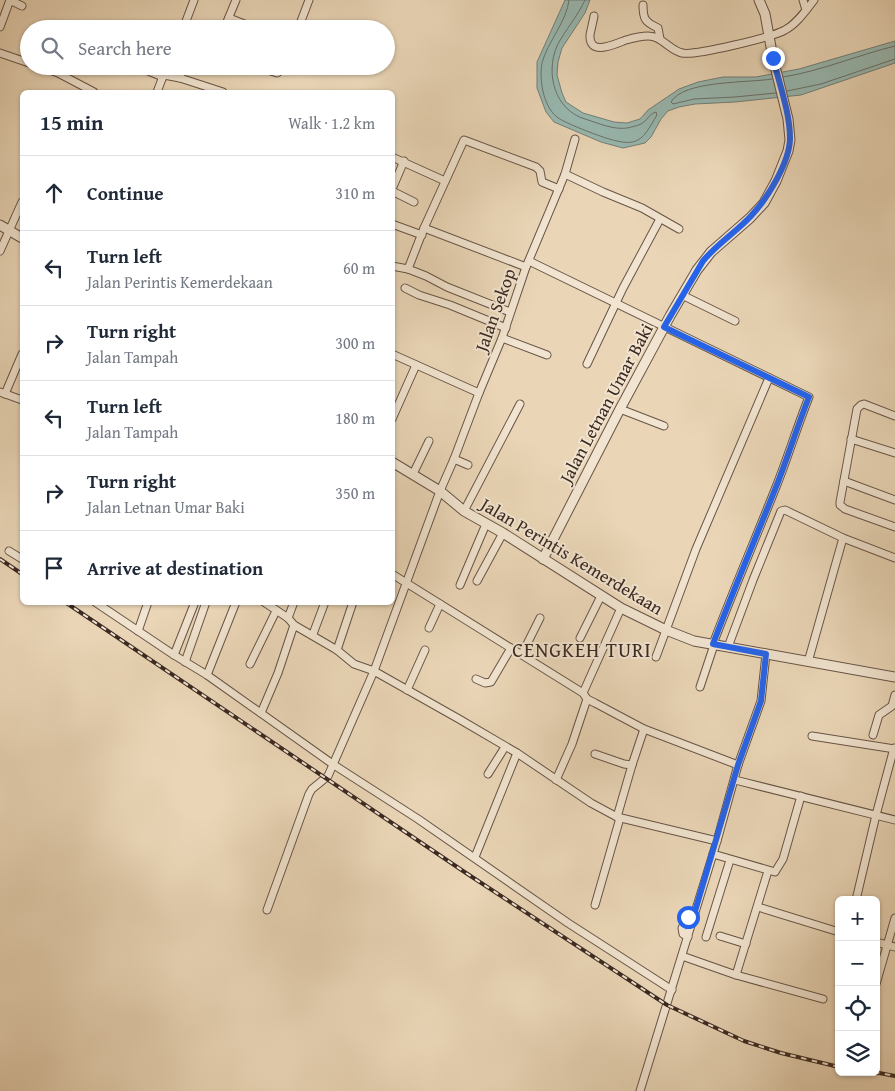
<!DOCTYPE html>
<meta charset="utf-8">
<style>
:root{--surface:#fff;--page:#f2f2f3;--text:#1f2937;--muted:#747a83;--line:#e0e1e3}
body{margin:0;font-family:"Gentium Book Plus",serif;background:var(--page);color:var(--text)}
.controls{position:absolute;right:15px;bottom:15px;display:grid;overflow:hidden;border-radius:8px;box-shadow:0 1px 4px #0004}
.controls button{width:45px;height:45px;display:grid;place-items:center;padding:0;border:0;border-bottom:1px solid var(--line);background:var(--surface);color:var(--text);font:25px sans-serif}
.stop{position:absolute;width:15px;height:15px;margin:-11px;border:4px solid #2563eb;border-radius:50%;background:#fff}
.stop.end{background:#2563eb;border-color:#fff;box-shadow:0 1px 5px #0008}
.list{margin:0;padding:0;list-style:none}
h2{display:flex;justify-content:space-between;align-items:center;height:65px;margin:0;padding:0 20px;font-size:21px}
h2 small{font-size:16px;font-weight:400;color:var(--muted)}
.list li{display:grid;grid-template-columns:32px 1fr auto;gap:15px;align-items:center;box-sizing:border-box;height:75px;padding:0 20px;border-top:1px solid var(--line)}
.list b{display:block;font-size:19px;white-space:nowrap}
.list p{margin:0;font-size:16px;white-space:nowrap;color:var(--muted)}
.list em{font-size:16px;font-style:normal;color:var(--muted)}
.icon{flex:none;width:28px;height:28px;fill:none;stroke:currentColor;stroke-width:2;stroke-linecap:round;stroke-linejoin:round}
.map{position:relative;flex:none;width:895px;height:1091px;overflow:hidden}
.search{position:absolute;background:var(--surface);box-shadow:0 1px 4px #0004;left:20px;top:20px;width:375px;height:55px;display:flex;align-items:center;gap:12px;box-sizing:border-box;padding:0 18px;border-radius:28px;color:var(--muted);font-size:19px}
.panel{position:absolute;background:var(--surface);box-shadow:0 1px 4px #0004;left:20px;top:90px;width:375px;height:515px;border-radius:8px}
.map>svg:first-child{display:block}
.water{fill:#98b9b2;stroke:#737f78}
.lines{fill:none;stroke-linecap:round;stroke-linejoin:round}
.shore{stroke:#6a716a;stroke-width:1}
.minor-casing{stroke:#675446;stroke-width:9}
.tertiary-casing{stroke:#675446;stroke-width:11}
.minor{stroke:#f1e4d0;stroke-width:7}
.tertiary{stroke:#f1e4d0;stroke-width:9}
.rail-casing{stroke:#3b2921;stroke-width:4}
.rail{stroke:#f1e4d0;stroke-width:2;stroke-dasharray:5.5;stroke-linecap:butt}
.route{stroke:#2563eb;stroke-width:6}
.labels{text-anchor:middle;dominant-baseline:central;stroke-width:4;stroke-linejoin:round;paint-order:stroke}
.street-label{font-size:18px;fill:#3b2921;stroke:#f1e4d0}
.quarter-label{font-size:20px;letter-spacing:1px;fill:#3b2921;stroke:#f1e4d0}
</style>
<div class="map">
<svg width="895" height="1091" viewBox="0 0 895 1091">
<rect width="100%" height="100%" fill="#ead6b7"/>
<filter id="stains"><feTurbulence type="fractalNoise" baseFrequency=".004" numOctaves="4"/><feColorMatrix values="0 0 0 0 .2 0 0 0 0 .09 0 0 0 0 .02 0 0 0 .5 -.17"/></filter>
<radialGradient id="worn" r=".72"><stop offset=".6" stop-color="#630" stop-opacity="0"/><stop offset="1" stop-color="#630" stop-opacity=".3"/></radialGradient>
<path class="water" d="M 565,0 L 590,0 L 585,13 L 562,48 L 558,62 L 557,75 L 562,93 L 566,102 L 583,113 L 614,122 L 627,123 L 640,119 L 648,110 L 679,89 L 698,82 L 723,77 L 756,77 L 799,69 L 895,41 L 895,63 L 801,95 L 735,102 L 695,104 L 679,107 L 668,111 L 661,119 L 651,137 L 645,143 L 623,148 L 601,142 L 554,122 L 546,112 L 537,88 L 537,62 Z"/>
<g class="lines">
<g class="shore">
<path d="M 569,0 C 567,21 547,43 542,63 C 539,79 543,106 557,117 C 564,123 599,136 609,139 C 639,148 643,139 657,115 L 656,112 C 649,114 647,121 641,124 C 637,126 631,127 627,128 C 613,130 598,123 585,119 C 555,110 545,74 557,46 C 565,30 578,16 585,0"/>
<path d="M 783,77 C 821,71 858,55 895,46"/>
<path d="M 772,79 C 749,83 683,80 671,102 L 673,104 L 694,99 L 735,97 L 776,93"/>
<path d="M 787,91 L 821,84 L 895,59"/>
</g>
<defs>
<g id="minor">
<path d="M 10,0 L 22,6"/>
<path d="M 803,0 L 806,10"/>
<path d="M 643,5 C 643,19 645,22 658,28 L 660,39"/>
<path d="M 594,16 C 593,22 591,29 590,35 C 589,57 615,44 626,40 C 633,38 641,36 648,36 C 662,36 669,50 682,53 C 694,56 773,37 785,30 C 797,24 806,10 814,0"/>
<path d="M 229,18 L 257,29"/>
<path d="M 205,25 L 216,29"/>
<path d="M 0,27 L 10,0"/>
<path d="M 183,29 L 194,0"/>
<path d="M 224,29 L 236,0"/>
<path d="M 298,29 L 309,0"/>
<path d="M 0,53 L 29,63"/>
<path d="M 39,66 L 58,73 L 94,92"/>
<path d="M 136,66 L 163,77"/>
<path d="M 255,66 L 277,73 L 282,70 L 284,66"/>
<path d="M 164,75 L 180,78 L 223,92"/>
<path d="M 180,78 L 183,66"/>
<path d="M 157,92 L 167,66"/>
<path d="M 392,157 L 445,181"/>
<path d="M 565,174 L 603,192 L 642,208 L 679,229"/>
<path d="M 392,189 L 404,161"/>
<path d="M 392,191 L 414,202"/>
<path d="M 392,224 L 422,235"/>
<path d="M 424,228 L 526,267"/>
<path d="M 0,251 L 22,202"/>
<path d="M 529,261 L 809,397 C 797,427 788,457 776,487 C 755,540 733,591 713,644"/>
<path d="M 392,266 L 408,269 L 426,276 L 447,287 L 510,312"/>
<path d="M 408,269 L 424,228 L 464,140 L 536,167 L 540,171 L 542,182 L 559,189"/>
<path d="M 405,288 L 419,295 L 450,305 L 506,328"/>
<path d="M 682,295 L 735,321"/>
<path d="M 502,338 L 547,355"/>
<path d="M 392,354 L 479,393"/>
<path d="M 587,364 L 623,288 L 660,219"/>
<path d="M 0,392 L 22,400"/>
<path d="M 5,394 L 22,354"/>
<path d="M 620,409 L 664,426"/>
<path d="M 895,416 L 864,404 L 861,405 L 857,409 L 840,502 L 840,505 L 845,509 L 895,527"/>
<path d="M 392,419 L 416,365"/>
<path d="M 851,439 L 895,453"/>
<path d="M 454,459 L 468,465"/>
<path d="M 413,474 L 429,441"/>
<path d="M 844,481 L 895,500"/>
<path d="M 464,511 L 520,404"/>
<path d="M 9,551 L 22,559"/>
<path d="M 392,574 L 583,693 L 587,699 L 595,703 L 644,729 L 738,765"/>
<path d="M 477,581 L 503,533"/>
<path d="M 460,585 L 486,524"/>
<path d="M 95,602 L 174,655 L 207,675 L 334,765 L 418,819 L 568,923 L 672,990"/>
<path d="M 264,602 L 288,618 L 294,625 L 337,650 L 354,664 L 374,671 L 459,719 L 517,753 L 591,803 L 617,817 L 717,841"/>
<path d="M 288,618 L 294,602"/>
<path d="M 429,628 L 440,604"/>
<path d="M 138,631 L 148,602"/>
<path d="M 313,634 L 325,602"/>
<path d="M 580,638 L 601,596"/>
<path d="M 728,647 L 753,580 L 781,511 L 785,510 L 843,538 L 895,558"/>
<path d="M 337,650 L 353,602"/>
<path d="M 522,654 L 540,618"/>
<path d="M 174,655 L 195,602"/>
<path d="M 656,657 L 696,549 L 769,378"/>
<path d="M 185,662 L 206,602"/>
<path d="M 808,662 L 843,538"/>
<path d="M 250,664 L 276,611"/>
<path d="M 207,675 L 236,602"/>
<path d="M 476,679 L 485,683 L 491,682 L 511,648"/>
<path d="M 700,687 L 714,645"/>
<path d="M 407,690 L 425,650"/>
<path d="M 583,693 L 621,608"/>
<path d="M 261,713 L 278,673 L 294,625"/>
<path d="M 873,735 L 879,715 L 892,706 L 895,695"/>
<path d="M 812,736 L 895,749"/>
<path d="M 595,754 L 624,764 L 632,765 L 644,729"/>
<path d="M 488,774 L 505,747"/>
<path d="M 556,780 L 572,744 L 587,699"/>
<path d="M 735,780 L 895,820"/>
<path d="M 617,817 L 632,765"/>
<path d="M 713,854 L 775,872 L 783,859 L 801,796"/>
<path d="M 475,857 L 517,753"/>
<path d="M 856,900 L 876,815 L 894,748"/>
<path d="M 595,905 L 620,818"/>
<path d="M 758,907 L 839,932"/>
<path d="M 267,910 L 309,794 L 312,789 L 328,776 L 374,671 L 440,491 L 454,459 L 479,393 L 502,338 L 526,267 L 565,174 L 575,139"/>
<path d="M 720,936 L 746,944"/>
<path d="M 688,937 L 683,934 L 682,928 L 687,918 L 693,918"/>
<path d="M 706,937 L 730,860"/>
<path d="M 876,942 L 895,947"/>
<path d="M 682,956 L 736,975 L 823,999"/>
<path d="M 736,975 L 768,871"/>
<path d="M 876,984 L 895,918"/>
<path d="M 640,1091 L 717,841 L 738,765 L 761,701 L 766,654"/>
</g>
<g id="tertiary">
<path d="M 0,225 L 22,238"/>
<path d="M 392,462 L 440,491 L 464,511 L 503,533 L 621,608 L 666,630 L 694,641 L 895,677"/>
<path d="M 543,559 L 620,409 L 670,316 L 697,270 L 711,252 L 750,218 L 764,203 L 776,181 L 788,151 L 790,140 L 788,119 L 773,58 L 765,14 L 759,0"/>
</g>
</defs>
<use href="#minor" class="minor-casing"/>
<use href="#tertiary" class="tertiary-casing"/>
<use href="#minor" class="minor"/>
<use href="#tertiary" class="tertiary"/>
<defs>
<g id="rail">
<path d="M 0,559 L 22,574"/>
<path d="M 65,602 L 466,873 L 667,1005 L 744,1041 L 781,1053 L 839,1067"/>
<path d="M 874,1072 L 895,1076"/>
</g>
</defs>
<use href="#rail" class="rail-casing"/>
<use href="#rail" class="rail"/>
</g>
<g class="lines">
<path class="route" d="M 688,917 L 693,918 L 738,765 L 761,701 L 766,654 L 713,644 C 733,591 755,540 776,487 C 788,457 797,427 809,397 L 664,327 L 703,261 C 717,244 736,232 751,216 C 767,199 790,162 790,138 C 790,113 779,83 773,58"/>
</g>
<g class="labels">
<g class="street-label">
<text transform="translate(495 310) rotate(-70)">Jalan Sekop</text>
<text transform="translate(606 403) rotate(-62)">Jalan Letnan Umar Baki</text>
<text transform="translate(572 556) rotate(31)">Jalan Perintis Kemerdekaan</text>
</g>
<g class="quarter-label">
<text x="582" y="649">CENGKEH TURI</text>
</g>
</g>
<rect width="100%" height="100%" filter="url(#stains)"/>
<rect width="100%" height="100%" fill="url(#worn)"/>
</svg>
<div class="controls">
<button>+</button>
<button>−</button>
<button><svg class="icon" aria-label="locate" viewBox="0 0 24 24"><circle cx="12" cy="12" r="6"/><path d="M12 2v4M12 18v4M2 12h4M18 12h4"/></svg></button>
<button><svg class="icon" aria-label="layers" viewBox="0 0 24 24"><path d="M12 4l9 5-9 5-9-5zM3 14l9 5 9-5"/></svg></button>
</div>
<div class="stop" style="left:688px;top:917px"></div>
<div class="stop end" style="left:773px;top:58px"></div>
<div class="search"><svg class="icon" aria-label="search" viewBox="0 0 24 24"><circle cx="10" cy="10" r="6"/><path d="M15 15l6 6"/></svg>Search here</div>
<section class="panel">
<h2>15 min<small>Walk · 1.2 km</small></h2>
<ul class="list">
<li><svg class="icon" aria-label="ahead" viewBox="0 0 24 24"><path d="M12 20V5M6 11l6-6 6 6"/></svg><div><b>Continue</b></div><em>310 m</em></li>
<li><svg class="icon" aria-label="left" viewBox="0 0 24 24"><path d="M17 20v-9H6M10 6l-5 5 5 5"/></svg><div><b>Turn left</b><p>Jalan Perintis Kemerdekaan</p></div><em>60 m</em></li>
<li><svg class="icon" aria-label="right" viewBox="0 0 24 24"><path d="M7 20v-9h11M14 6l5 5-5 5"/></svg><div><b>Turn right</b><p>Jalan Tampah</p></div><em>300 m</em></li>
<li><svg class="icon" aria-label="left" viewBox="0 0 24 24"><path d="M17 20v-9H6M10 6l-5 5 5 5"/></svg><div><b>Turn left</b><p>Jalan Tampah</p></div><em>180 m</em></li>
<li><svg class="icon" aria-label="right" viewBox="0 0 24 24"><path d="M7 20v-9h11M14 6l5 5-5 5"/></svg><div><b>Turn right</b><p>Jalan Letnan Umar Baki</p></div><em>350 m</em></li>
<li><svg class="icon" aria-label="arrive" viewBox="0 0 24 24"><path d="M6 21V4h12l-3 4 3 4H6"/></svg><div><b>Arrive at destination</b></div></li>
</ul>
</section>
</div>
